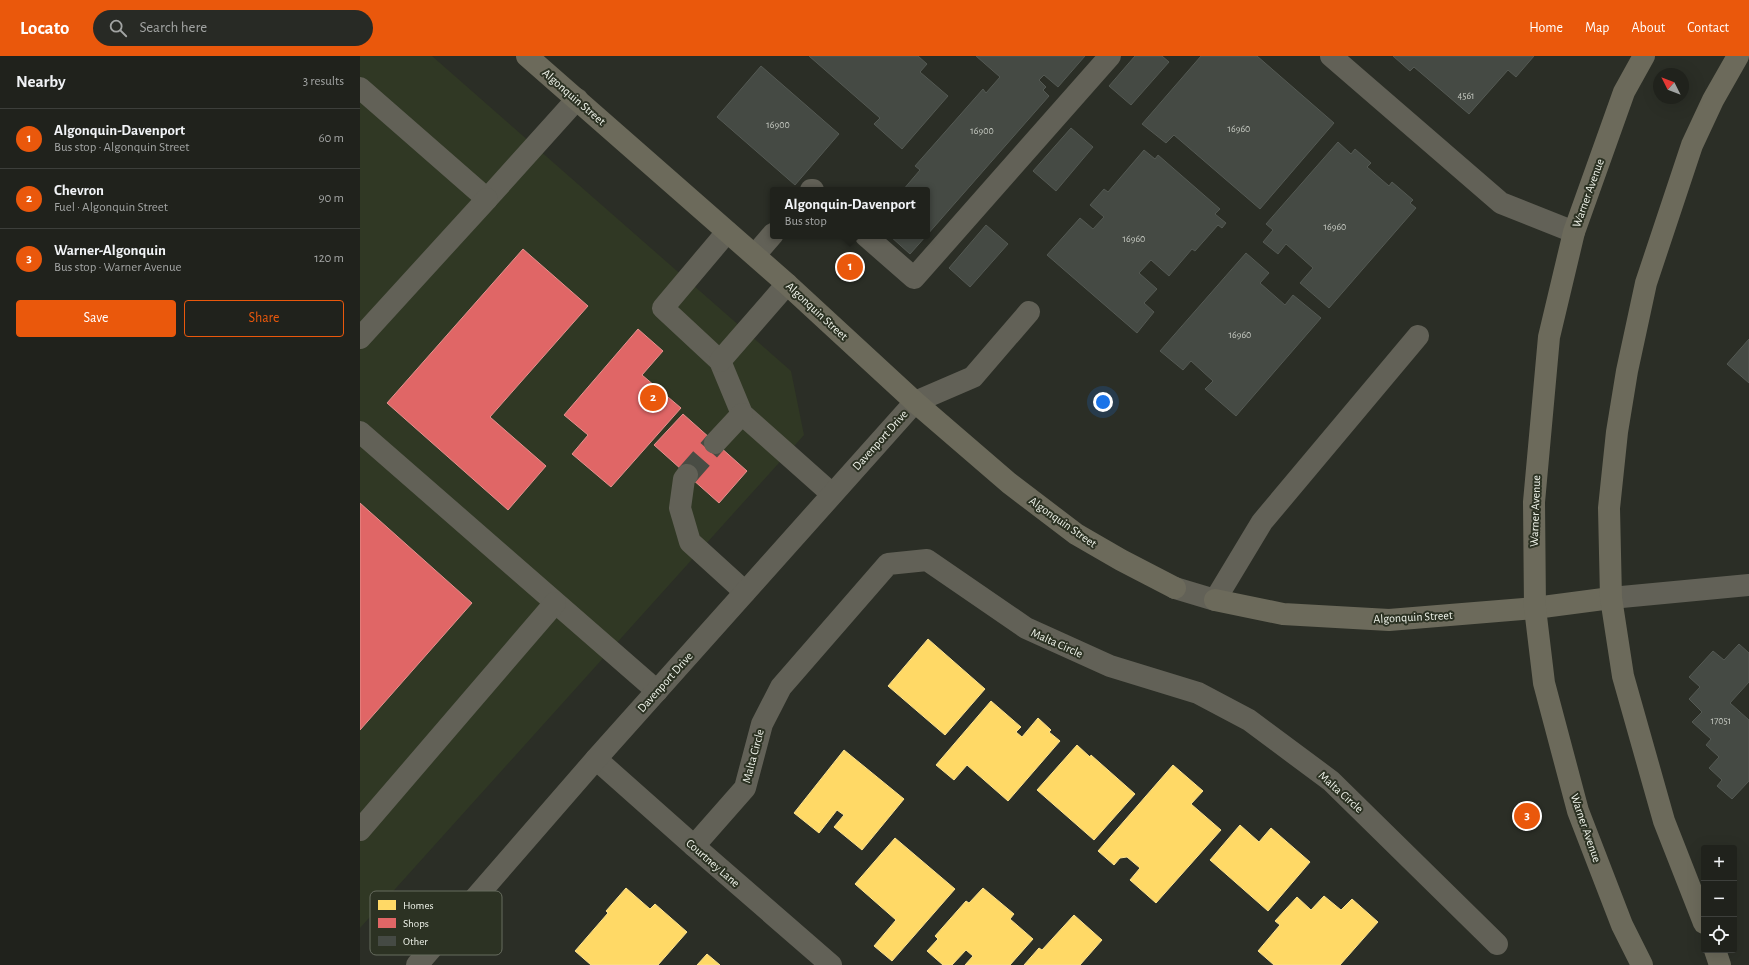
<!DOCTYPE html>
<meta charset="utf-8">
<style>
:root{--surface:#20221c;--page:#282a25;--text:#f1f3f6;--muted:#a2a4a3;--line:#3d3f3b;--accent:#ea580c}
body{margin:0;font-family:"Alegreya Sans",sans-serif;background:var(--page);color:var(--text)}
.controls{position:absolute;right:12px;bottom:12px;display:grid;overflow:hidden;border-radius:4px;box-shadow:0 4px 16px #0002}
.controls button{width:36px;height:36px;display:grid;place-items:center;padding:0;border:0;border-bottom:1px solid var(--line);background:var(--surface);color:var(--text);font:20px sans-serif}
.compass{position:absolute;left:1293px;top:12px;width:36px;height:36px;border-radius:50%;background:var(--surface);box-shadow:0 4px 16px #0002;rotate:312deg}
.you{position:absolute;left:743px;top:346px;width:14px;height:14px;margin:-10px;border:3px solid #fff;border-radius:50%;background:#1a73e8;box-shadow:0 0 0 6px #1a73e833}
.badge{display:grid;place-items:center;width:26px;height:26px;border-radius:50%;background:var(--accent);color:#fff;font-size:13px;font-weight:700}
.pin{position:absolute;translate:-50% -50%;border:2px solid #fff;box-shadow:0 1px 4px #0006}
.popup{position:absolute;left:410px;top:131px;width:160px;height:52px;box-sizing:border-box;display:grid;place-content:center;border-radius:4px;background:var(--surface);filter:drop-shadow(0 1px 3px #0005);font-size:13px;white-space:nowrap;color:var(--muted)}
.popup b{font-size:15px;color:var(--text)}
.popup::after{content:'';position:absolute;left:50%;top:100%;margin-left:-8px;border:8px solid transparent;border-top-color:var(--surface)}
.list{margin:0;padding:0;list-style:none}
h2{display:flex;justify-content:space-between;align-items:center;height:52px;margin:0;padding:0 16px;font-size:17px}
h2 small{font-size:13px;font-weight:400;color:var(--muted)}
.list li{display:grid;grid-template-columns:26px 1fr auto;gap:12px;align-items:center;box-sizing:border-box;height:60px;padding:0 16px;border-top:1px solid var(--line)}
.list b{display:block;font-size:15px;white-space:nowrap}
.list p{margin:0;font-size:13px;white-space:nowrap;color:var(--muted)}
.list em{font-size:13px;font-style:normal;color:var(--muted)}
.actions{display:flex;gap:8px;padding:12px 16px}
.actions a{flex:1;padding:9px 0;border:1px solid var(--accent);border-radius:4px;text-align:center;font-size:14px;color:var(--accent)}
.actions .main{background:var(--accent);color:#fff}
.icon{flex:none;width:22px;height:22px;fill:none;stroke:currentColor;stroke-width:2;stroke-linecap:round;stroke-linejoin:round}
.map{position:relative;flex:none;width:1389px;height:909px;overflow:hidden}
header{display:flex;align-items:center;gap:24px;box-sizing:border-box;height:56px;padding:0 20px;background:var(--accent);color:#fff}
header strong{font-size:19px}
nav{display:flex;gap:22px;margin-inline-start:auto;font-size:14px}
.search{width:280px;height:36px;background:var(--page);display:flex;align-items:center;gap:10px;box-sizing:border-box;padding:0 14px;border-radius:22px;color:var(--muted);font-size:15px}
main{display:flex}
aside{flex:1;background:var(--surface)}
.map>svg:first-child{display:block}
.built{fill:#303824}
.homes{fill:#ffd966;stroke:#fbe18e}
.shops{fill:#e06666;stroke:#e5918e}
.building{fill:#454a44;stroke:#545953}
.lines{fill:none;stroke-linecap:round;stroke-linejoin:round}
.minor-tunnel{stroke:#494c44;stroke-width:22;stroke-dasharray:22 11;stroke-linecap:butt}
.minor{stroke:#626157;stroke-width:22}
.major{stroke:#6c6a5b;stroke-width:22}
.labels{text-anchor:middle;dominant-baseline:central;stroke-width:4;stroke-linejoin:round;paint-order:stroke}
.number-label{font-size:10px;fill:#c6cac2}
.street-label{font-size:12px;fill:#f1f5ec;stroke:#2c3223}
.key{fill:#2c3223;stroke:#676c5f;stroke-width:1}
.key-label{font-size:11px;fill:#f1f5ec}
</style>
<header>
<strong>Locato</strong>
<div class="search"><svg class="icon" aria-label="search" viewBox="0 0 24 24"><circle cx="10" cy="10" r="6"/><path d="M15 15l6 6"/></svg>Search here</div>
<nav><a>Home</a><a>Map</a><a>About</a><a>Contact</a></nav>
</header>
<main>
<aside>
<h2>Nearby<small>3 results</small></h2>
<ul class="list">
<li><span class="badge">1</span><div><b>Algonquin-Davenport</b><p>Bus stop · Algonquin Street</p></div><em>60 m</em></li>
<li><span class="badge">2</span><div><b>Chevron</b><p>Fuel · Algonquin Street</p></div><em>90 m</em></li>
<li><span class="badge">3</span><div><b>Warner-Algonquin</b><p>Bus stop · Warner Avenue</p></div><em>120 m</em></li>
</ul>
<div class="actions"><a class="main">Save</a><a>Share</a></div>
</aside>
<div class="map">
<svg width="1389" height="909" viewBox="0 0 1389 909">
<rect width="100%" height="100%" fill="#2b2e26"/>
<path class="built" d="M 0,0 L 72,0 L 431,315 L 444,379 L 0,872 Z"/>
<g class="homes">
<path d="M 568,583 L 625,633 L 585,679 L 528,630 Z"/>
<path d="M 631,645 L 661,671 L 656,676 L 662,681 L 678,662 L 691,674 L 689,676 L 700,685 L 648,745 L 607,709 L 594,724 L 576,709 Z"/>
<path d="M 717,689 L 730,701 L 731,699 L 775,738 L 734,784 L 677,734 Z"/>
<path d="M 484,694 L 544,743 L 502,794 L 474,771 L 484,759 L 477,754 L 459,777 L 434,757 Z"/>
<path d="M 813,709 L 843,735 L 831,748 L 861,774 L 796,847 L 770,824 L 780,812 L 767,801 L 760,802 L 754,809 L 738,795 Z"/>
<path d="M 880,769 L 899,786 L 911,772 L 950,806 L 908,855 L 850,804 Z"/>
<path d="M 535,782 L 595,833 L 532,905 L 514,890 L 536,864 L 495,828 Z"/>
<path d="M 266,832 L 290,853 L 295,848 L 327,876 L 298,909 L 231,909 L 215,895 L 248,857 L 246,855 Z"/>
<path d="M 623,832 L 654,858 L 650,863 L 673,883 L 650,909 L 605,909 L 613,900 L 606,894 L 592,909 L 583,909 L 567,895 L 578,883 L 575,880 L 606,845 L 609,847 Z"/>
<path d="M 964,840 L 981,854 L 992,843 L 1018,866 L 980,909 L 914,909 L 898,895 L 920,869 L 915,865 L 937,841 L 951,854 Z"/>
<path d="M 714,859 L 742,884 L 720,909 L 664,909 L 679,892 L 682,894 Z"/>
<path d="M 347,898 L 360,909 L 337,909 Z"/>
</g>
<g class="shops">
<path d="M 163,193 L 228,250 L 130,361 L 186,410 L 148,454 L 27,347 Z"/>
<path d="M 278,273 L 303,295 L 282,319 L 321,352 L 251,431 L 212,398 L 228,379 L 204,359 Z"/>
<path d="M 323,358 L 387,415 L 359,447 L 294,389 Z"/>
<path d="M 0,447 L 112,547 L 0,674 Z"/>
</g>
<g class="building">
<path d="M 449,0 L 558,0 L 567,8 L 560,16 L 588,40 L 542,93 L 514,68 L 520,62 Z"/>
<path d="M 616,0 L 725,0 L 698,31 L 684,19 L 679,24 L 686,31 L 683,34 L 689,40 L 567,179 L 567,134 L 543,134 L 560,114 L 555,110 L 623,33 L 626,37 L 640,21 Z"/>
<path d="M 775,0 L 802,0 L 809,6 L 771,49 L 749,30 Z"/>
<path d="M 841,0 L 897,0 L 974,67 L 900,153 L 814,79 L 806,87 L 782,68 Z"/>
<path d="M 1033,0 L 1174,0 L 1156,21 L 1148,14 L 1109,58 L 1054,11 L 1050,15 Z"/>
<path d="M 401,10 L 479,78 L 435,129 L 357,61 Z"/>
<path d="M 711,72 L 733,91 L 696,135 L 673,115 Z"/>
<path d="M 978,86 L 991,98 L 995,93 L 1011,107 L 1007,111 L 1029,130 L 1032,126 L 1053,144 L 1050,147 L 1056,152 L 969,252 L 940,227 L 953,212 L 926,188 L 918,198 L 903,186 L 913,174 L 906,168 Z"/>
<path d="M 784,94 L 795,103 L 798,99 L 860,153 L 855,158 L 866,167 L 862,172 L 858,169 L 835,195 L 832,193 L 809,220 L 791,204 L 779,217 L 797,233 L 784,247 L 794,256 L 777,277 L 687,199 L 720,162 L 733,173 L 744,161 L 730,149 L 744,133 L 748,136 Z"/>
<path d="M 626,169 L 648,188 L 610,231 L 589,212 Z"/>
<path d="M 530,180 L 566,180 L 550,198 Z"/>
<path d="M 886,197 L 909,217 L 900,227 L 925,249 L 933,239 L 961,262 L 876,360 L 845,333 L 853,325 L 831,305 L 823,314 L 800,295 Z"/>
<path d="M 1389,283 L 1389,327 L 1367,308 Z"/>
<path d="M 1379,588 L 1389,597 L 1389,626 L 1370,647 L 1389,664 L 1389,725 L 1372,743 L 1357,730 L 1362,724 L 1349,712 L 1359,701 L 1346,689 L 1351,683 L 1332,666 L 1342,656 L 1329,643 L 1340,631 L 1329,621 L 1353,595 L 1364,604 Z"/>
</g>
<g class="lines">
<path class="minor-tunnel" d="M 327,419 L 355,387"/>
<g class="minor">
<path d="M 971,0 L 1141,147 L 1214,176"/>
<path d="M 0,32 L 127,143 L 217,43"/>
<path d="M 451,134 L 453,134"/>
<path d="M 367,176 L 303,252 L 360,305 L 382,358 L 472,438"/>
<path d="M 506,180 L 554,222 L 750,0"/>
<path d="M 395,199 L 413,178"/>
<path d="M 0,282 L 127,143"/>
<path d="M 360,305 L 427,228"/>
<path d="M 0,376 L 297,635"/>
<path d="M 355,387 L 382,358"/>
<path d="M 327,419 L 324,423 L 320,452 L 330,486 L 385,536"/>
<path d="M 815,532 L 855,544 L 902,466 L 1058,280"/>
<path d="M 1251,542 L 1389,529"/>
<path d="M 236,703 L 334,790 L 471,909"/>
<path d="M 0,774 L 195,547"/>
<path d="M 334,790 L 385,732 L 402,668 L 421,631 L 528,508 L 567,504 L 666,572 L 750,610 L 838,637 L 889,664 L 971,725 L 1137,888"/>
<path d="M 57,909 L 236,703 L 555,346 L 613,321 L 669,256"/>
</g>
<g class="major">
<path d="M 167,0 L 427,228 L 555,346 L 649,427 L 716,478 L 761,504 L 815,532"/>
<path d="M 855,544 L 923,558 L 1029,564 L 1175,552 L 1251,542"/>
<path d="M 1344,867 L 1304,765 L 1263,620 L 1251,542 L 1249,452 L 1257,376 L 1267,315 L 1286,227 L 1332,89 L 1353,44 L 1378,0"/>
<path d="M 1355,894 L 1360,909"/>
<path d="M 1282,909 L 1262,869 L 1218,755 L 1184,627 L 1175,552 L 1174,446 L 1189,281 L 1214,176 L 1264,36 L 1284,0"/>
</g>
</g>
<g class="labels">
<g class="number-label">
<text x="1106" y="40">4561</text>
<text x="418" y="69">16900</text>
<text x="879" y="73">16960</text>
<text x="622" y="75">16900</text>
<text x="975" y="171">16960</text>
<text x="774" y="183">16960</text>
<text x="880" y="279">16960</text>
<text x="1361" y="665">17051</text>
</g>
<g class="street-label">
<text transform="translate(214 41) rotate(41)">Algonquin Street</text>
<text transform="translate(1228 137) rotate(-70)">Warner Avenue</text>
<text transform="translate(457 255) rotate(43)">Algonquin Street</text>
<text transform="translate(520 384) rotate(-48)">Davenport Drive</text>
<text transform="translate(1175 455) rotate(-88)">Warner Avenue</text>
<text transform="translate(703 466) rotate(35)">Algonquin Street</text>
<text transform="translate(1053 561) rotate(-3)">Algonquin Street</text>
<text transform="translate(697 587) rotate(24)">Malta Circle</text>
<text transform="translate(305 626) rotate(-48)">Davenport Drive</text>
<text transform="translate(393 700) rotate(-75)">Malta Circle</text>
<text transform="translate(981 736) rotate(42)">Malta Circle</text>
<text transform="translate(1226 772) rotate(71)">Warner Avenue</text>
<text transform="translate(353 807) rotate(41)">Courtney Lane</text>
</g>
</g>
<rect x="10" y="835" width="132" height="64" rx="6" class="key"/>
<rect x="18" y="844" width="18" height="10" fill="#ffd966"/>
<rect x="18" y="862" width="18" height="10" fill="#e06666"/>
<rect x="18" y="880" width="18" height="10" fill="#454a44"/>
<g class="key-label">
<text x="43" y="853">Homes</text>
<text x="43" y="871">Shops</text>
<text x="43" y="889">Other</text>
</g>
</svg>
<div class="controls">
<button>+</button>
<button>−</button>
<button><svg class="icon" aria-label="locate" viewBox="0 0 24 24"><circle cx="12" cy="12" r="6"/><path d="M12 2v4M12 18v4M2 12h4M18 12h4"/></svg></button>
</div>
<svg class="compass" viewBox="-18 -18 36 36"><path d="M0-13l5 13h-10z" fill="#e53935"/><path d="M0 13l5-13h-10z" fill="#a2a4a3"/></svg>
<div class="you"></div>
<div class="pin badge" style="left:490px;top:211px">1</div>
<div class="popup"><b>Algonquin-Davenport</b>Bus stop</div>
<div class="pin badge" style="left:293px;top:342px">2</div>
<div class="pin badge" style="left:1167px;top:760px">3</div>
</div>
</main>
